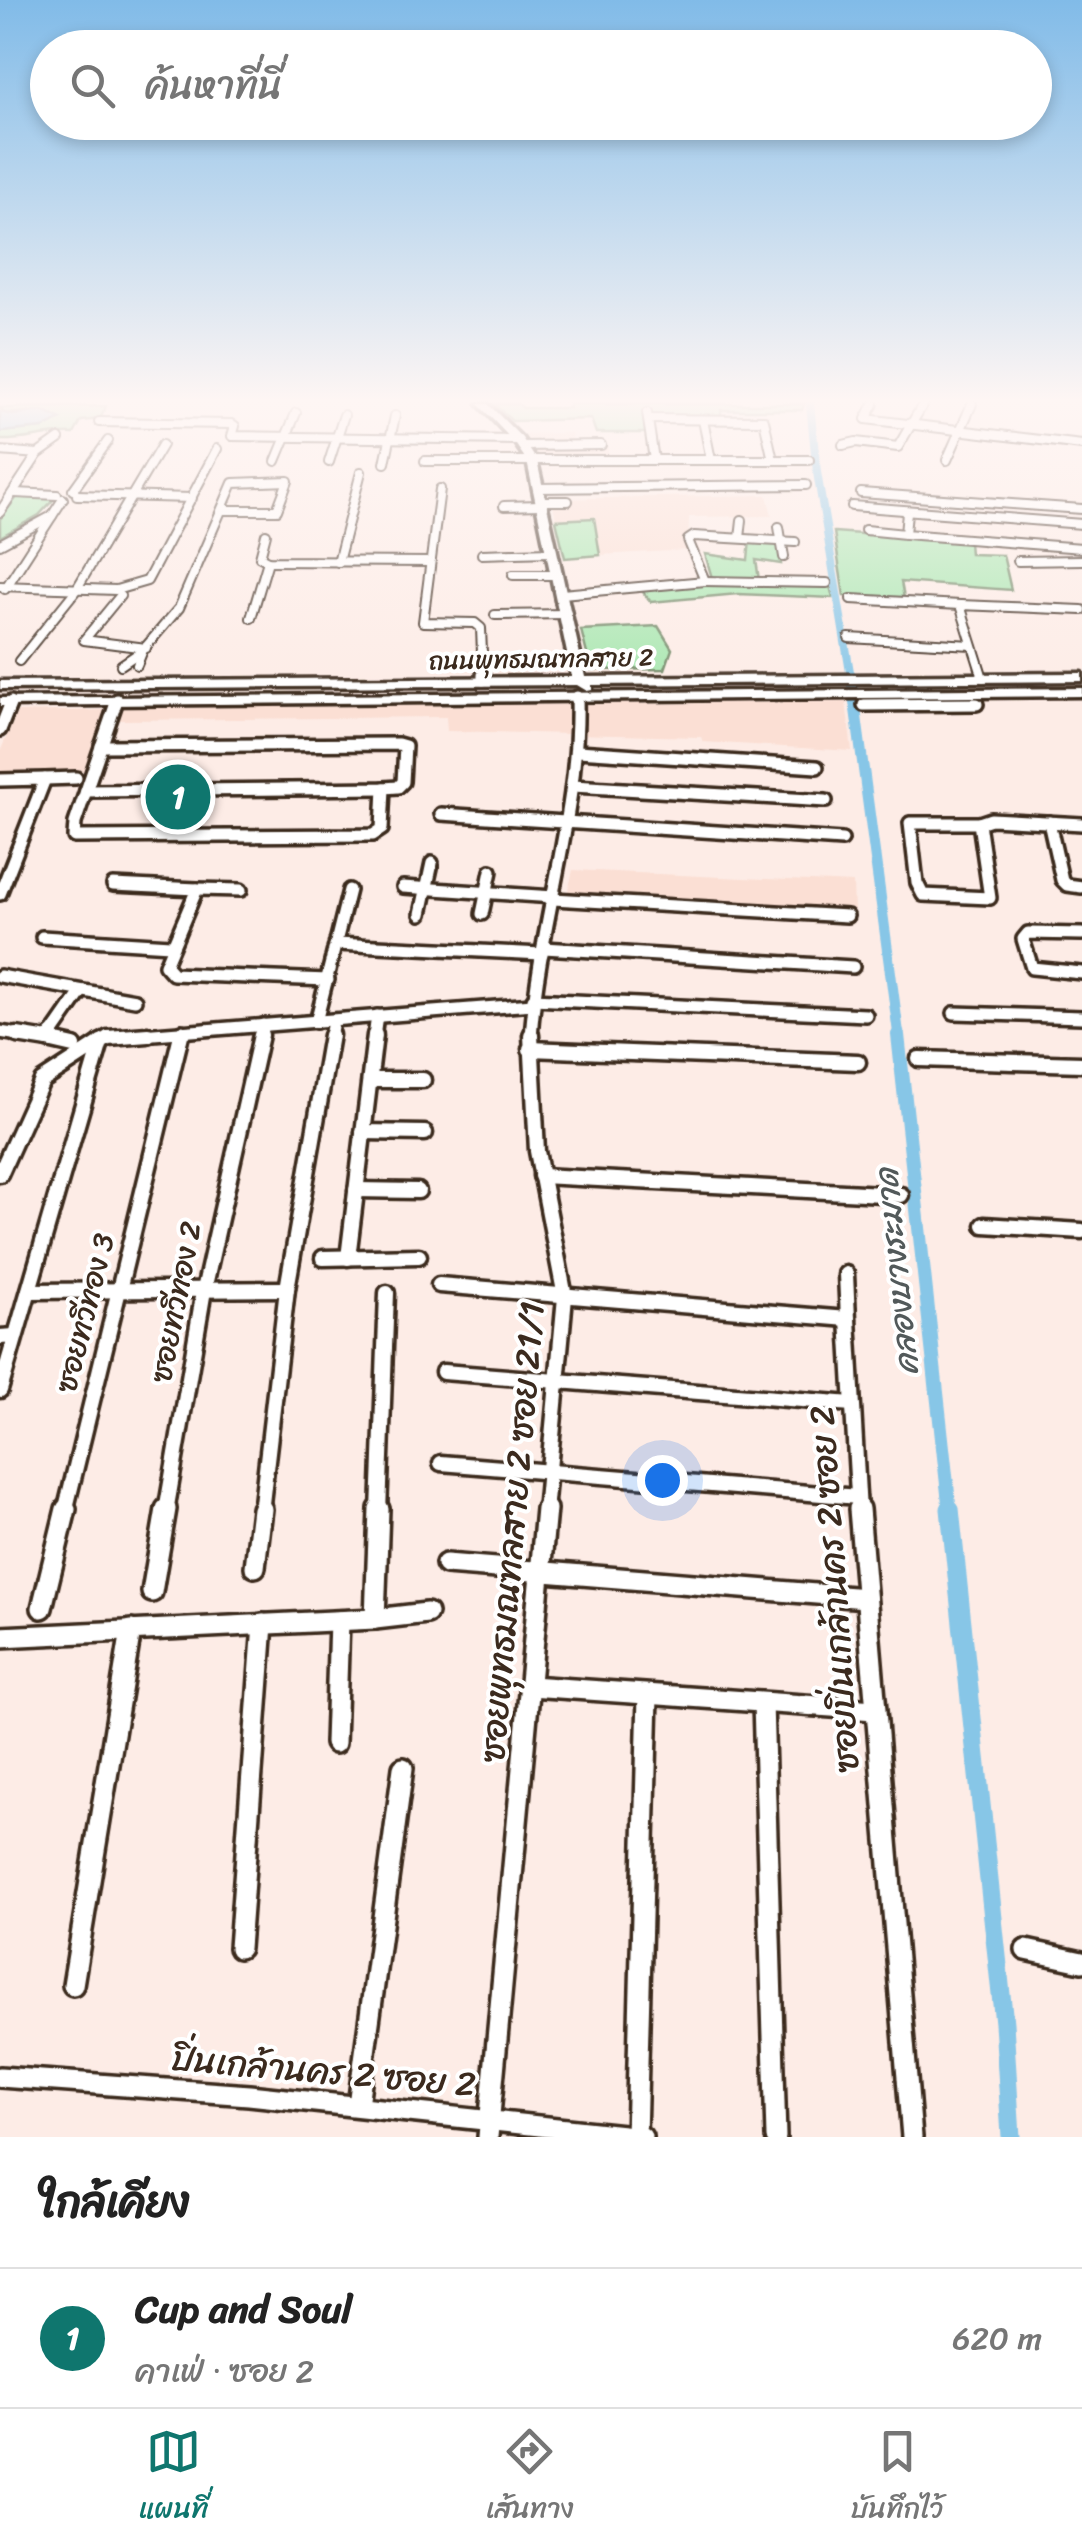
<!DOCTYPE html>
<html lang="th">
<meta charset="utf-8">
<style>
:root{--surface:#fff;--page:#f6f6f6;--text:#222;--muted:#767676;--line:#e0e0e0;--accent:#0f766e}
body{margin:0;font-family:Sriracha,"Playpen Sans Thai",sans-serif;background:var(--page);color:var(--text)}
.you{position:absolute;left:662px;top:1480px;width:35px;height:35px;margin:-25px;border:8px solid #fff;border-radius:50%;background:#1a73e8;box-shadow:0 0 0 15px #1a73e833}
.badge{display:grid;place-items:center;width:65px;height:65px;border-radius:50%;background:var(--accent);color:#fff;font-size:32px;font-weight:700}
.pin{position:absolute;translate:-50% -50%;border:5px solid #fff;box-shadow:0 2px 10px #0006}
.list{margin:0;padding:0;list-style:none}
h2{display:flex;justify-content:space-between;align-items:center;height:130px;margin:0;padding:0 40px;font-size:42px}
h2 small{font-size:32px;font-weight:400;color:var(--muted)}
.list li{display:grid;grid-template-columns:65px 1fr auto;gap:30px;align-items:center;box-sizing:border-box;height:140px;padding:0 40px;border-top:2px solid var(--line)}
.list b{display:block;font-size:38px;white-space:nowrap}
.list p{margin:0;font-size:32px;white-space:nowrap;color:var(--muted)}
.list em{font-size:32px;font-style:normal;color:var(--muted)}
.icon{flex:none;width:55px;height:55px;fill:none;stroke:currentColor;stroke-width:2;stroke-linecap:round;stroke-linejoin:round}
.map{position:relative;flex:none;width:1082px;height:2137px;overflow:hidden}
.search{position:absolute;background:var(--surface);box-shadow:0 5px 15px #0003;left:30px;right:30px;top:30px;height:110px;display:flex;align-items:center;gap:25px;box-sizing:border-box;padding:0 35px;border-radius:55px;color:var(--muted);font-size:38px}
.sheet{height:270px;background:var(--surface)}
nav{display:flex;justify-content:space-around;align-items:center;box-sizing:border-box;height:140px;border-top:2px solid var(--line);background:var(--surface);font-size:28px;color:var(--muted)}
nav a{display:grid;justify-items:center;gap:5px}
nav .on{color:var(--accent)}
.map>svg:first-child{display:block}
.built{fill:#fbdfd4}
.green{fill:#a7e7af;stroke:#718866;stroke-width:2.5}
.water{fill:#87c6e7;stroke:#698897;stroke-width:2.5}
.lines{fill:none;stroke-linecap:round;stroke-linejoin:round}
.canal-far3{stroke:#87c6e7;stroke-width:8}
.canal-far2{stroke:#87c6e7;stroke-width:11}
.canal-far1{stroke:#87c6e7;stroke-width:14}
.canal{stroke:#87c6e7;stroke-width:19}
.street-far3-casing{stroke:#3b2a1e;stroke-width:12}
.street-far2-casing{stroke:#3b2a1e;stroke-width:18}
.street-far1-casing{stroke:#3b2a1e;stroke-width:21}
.street-casing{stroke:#3b2a1e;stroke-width:26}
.secondary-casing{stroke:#3b2a1e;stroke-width:7}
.street-far3{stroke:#fff;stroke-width:8}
.street-far2{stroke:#fff;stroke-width:11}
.street-far1{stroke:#fff;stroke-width:14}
.street{stroke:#fff;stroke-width:19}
.secondary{fill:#fff;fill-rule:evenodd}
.labels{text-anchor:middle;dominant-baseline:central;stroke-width:8;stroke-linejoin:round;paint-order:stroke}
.far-street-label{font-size:25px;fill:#3b2a1e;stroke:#fff}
.street-label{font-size:30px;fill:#3b2a1e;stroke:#fff}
.water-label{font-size:32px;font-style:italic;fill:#52595a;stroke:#fff}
.near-street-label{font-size:35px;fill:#3b2a1e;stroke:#fff}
</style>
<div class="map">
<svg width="1082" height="2137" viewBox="0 0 1082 2137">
<rect width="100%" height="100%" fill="#fdece6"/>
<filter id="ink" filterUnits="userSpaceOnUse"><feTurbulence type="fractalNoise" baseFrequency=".01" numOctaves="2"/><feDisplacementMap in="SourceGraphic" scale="20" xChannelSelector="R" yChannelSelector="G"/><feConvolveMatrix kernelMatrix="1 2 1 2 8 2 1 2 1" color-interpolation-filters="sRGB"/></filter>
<g filter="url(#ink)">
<g class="built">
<path d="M 571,433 L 573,444 L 607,443 L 609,458 L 538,458 L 522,434 Z"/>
<path d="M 767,495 L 772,516 L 689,517 L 688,550 L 600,555 L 594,519 L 556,519 L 552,499 Z"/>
<path d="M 846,702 L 852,751 L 703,742 L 701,737 L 447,731 L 446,717 L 116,720 L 120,708 Z"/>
<path d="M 106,710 L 87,771 L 0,772 L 0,752 L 17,712 Z"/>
<path d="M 573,870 L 853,883 L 854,912 L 567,896 Z"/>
</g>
<g class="green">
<path d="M 494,404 L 518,404 L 523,408 L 569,408 L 569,404 L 804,404 L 802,410 L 721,410 L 721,418 L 646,417 L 647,433 L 596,433 L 591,419 L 512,421 Z"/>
<path d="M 106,406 L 100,419 L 81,421 L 74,434 C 47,432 26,441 0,440 L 0,432 L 43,428 L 60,419 L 27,412 L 5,414 L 0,408 Z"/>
<path d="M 19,495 L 55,498 L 39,515 L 0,537 L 0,519 Z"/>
<path d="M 594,518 L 600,555 L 565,558 L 556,520 Z"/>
<path d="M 834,532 L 969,542 L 970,554 L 1003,555 L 1011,590 L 901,582 L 904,598 L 844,596 Z"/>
<path d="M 750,540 L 778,542 L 781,564 L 756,560 L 759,580 L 829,582 L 833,598 L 738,594 L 651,602 L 638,586 L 712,578 L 705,554 L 748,560 Z"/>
<path d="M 658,626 L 672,649 L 665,669 L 591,670 L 581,630 Z"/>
</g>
<path class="water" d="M 42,411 L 61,419 L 43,428 L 0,432 L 0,412 L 13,415 Z"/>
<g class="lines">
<path class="canal-far3" d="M 810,404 L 817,472 L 851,678"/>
<path class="canal-far2" d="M 851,675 L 899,1037"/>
<path class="canal-far1" d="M 898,1035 L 950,1512"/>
<path class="canal" d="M 950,1509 L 1004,2023 L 1011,2137"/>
<defs>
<g id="street-far3">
<path d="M 874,404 L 866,419 L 1082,445"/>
<path d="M 647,413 L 654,460"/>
<path d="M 648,419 L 764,420 L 773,460"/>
<path d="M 703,420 L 711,460"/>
<path d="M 99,422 L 232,424 L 235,426 L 232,436 L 518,440"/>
<path d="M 843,445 L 856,442 L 898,447 L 923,404"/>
<path d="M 522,446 L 601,445"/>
<path d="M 0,451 L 38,454"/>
<path d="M 531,460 L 809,460"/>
<path d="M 947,460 L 972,404"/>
<path d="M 276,461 L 296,413"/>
<path d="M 425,461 L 532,461"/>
<path d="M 329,462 L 344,415"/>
<path d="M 385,463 L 395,416"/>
<path d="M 537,488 L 806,485"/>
<path d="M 440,489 L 423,622 L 475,623 L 481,628 L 483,678"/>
<path d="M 73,490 L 108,441"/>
<path d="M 15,493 L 57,495"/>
<path d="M 861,493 L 1082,509"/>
<path d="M 77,495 L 192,498"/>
<path d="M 540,501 L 568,501"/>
<path d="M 504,506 L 540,505"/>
<path d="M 852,506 L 1082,524"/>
<path d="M 0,512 L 38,454 L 59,439"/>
<path d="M 907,512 L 905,534 L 1082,548"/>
<path d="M 779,527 L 784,557"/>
<path d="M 865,530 L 905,534"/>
<path d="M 266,534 L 260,557 L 268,561 L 430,562"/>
<path d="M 740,538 L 742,520"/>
<path d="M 0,544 L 52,516 L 63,499"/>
<path d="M 482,554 L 551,552"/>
<path d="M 1018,561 L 1082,560"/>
<path d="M 338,562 L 361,472"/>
<path d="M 513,575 L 557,575"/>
<path d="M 705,581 L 827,583"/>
<path d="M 0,586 L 116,590 L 147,581 L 217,449"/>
<path d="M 5,589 L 52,516"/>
<path d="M 562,594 L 705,581 L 688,540 L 694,536 L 795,542"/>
<path d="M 120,596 L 84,640 L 146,648"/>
<path d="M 851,599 L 960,605"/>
<path d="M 495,615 L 567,614"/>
<path d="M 251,618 L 268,561"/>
<path d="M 849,638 L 972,645"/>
<path d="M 19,661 L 76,590 L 162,445"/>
<path d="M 121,665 L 143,650"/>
<path d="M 137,665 L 143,650 L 179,608 L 233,483 L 288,481 L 277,510 L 222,510"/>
<path d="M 983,678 L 960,605 L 1082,610"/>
</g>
<g id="street-far2">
<path d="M 483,675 L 483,680"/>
<path d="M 117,700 L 75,823 L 74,837 L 373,835 L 382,829 L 384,788"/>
<path d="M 864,705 L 977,704"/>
<path d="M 0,730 L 11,702"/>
<path d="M 578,751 L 817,767"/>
<path d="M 45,779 L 76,778"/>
<path d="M 0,780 L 45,779 L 0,894"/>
<path d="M 573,786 L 826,801"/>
<path d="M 86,791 L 384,788 L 398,787 L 403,782 L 405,746 L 398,744 L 101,746"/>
<path d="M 441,814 L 842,840"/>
<path d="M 1049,822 L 1062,880 L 1067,885 L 1082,887"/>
<path d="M 910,823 L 979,823 L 990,898 L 923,895 L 917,883 Z"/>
<path d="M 979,823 L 991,819 L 1082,824"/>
<path d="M 113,885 L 197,889 L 165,965 L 173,974 L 328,980"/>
<path d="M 403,887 L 554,897"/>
<path d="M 197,889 L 241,890"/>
<path d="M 553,899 L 847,916"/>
<path d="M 421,914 L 432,863"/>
<path d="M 482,914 L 491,871"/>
<path d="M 1082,934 L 1028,933 L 1023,939 L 1032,968 L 1082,973"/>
<path d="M 42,937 L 170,945"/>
<path d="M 336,944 L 542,954"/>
<path d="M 544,948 L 853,967"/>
<path d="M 0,976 L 135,1000"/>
<path d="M 533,999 L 866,1015"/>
<path d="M 954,1013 L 1082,1017"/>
<path d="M 316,1022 L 349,890"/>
<path d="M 0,1032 L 32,1037"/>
<path d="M 50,1037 L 82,991"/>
<path d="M 116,1037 L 533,1004"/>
<path d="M 180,1037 L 182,1031"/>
<path d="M 260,1037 L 263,1025"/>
<path d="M 330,1037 L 333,1021"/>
<path d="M 374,1037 L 377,1016"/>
<path d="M 531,1037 C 539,922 580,813 577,697"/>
</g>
<g id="street-far1">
<path d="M 17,1035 L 48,1040 L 52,1035"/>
<path d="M 531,1035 L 537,1151 L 565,1297 L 545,1512"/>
<path d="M 48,1040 L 74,1046"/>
<path d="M 530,1049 L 858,1062"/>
<path d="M 919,1059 L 1082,1064"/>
<path d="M 370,1080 L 423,1080"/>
<path d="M 363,1132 L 425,1133"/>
<path d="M 0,1174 L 42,1081 L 108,1038 L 148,1035"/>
<path d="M 541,1176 L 901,1195"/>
<path d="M 356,1190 L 418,1191"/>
<path d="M 984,1225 L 1082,1231"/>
<path d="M 323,1258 L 419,1256"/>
<path d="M 348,1258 L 375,1035"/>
<path d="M 846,1274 L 848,1319"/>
<path d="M 439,1285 L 848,1319 L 859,1512"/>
<path d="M 29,1291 L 287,1289"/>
<path d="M 0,1337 L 15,1336"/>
<path d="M 443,1372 L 852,1404"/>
<path d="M 0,1390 L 101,1042"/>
<path d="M 441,1463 L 858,1497"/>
<path d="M 65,1512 L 181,1035"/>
<path d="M 166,1512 L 204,1290 L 261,1035"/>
<path d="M 261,1512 L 287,1289 L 331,1035"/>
<path d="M 379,1512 L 387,1293"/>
</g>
<g id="street">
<path d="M 859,1509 L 912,2137"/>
<path d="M 446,1564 L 866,1598"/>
<path d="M 255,1567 L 262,1509"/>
<path d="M 152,1592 L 166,1509"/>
<path d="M 42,1608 L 66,1509"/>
<path d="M 375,1619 L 379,1509"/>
<path d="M 0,1637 L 375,1619 L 427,1613"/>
<path d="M 530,1686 L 875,1710"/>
<path d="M 763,1703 L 776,2137"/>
<path d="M 335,1743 L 339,1621"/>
<path d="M 239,1948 L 263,1624"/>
<path d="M 1026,1950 L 1082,1962"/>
<path d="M 73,1985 L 131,1630"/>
<path d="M 0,2077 L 249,2095 L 642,2137"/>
<path d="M 358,2105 L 403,1768"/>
<path d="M 636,2136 L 648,1696"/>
<path d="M 488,2137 L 546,1509"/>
</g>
<g id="secondary">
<path d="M 478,404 L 488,404 L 522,438 L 537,461 L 585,677 L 1082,673 L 1082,681 L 592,685 L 592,690 L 587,691 L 577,685 L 0,689 L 0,681 L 572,677 L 527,461 L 514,442 Z"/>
<path d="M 1082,688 L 1082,696 L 0,706 L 0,698 Z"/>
</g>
</defs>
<use href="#street-far3" class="street-far3-casing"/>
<use href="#street-far2" class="street-far2-casing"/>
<use href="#street-far1" class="street-far1-casing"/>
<use href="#street" class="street-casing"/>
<use href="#secondary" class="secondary-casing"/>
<use href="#street-far3" class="street-far3"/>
<use href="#street-far2" class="street-far2"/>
<use href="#street-far1" class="street-far1"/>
<use href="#street" class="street"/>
<use href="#secondary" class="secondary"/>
</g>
</g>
<linearGradient id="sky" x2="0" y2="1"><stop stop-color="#81bbe8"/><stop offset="0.57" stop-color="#fef6f4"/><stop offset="1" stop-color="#fef6f4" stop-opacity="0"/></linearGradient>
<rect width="1082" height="703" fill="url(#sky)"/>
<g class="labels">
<g class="far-street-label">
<text transform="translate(541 659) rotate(-1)">ถนนพุทธมณฑลสาย 2</text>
</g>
<g class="street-label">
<text transform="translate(176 1302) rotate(-79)">ซอยทวีทอง 2</text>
<text transform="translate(85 1313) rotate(-76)">ซอยทวีทอง 3</text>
</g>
<g class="water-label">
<text transform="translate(897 1272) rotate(-96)">คลองบางระมาด</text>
</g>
<g class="near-street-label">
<text transform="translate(512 1532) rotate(-85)">ซอยพุทธมณฑลสาย 2 ซอย 21/1</text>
<text transform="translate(834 1589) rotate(-94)">ซอยปิ่นเกล้านคร 2 ซอย 2</text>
<text transform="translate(324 2071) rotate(5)">ปิ่นเกล้านคร 2 ซอย 2</text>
</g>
</g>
</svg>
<div class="you"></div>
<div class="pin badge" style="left:178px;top:797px">1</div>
<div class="search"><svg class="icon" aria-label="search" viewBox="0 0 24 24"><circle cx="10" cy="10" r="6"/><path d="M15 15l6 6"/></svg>ค้นหาที่นี่</div>
</div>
<section class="sheet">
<h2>ใกล้เคียง<small></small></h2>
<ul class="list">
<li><span class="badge">1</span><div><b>Cup and Soul</b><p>คาเฟ่ · ซอย 2</p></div><em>620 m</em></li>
</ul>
</section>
<nav>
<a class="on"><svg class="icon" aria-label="map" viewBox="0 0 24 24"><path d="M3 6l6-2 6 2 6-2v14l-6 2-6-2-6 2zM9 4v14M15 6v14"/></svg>แผนที่</a>
<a><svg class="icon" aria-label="directions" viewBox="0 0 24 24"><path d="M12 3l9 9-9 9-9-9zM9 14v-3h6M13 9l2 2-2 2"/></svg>เส้นทาง</a>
<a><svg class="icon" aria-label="saved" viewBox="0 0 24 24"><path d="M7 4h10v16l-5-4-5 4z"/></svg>บันทึกไว้</a>
</nav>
